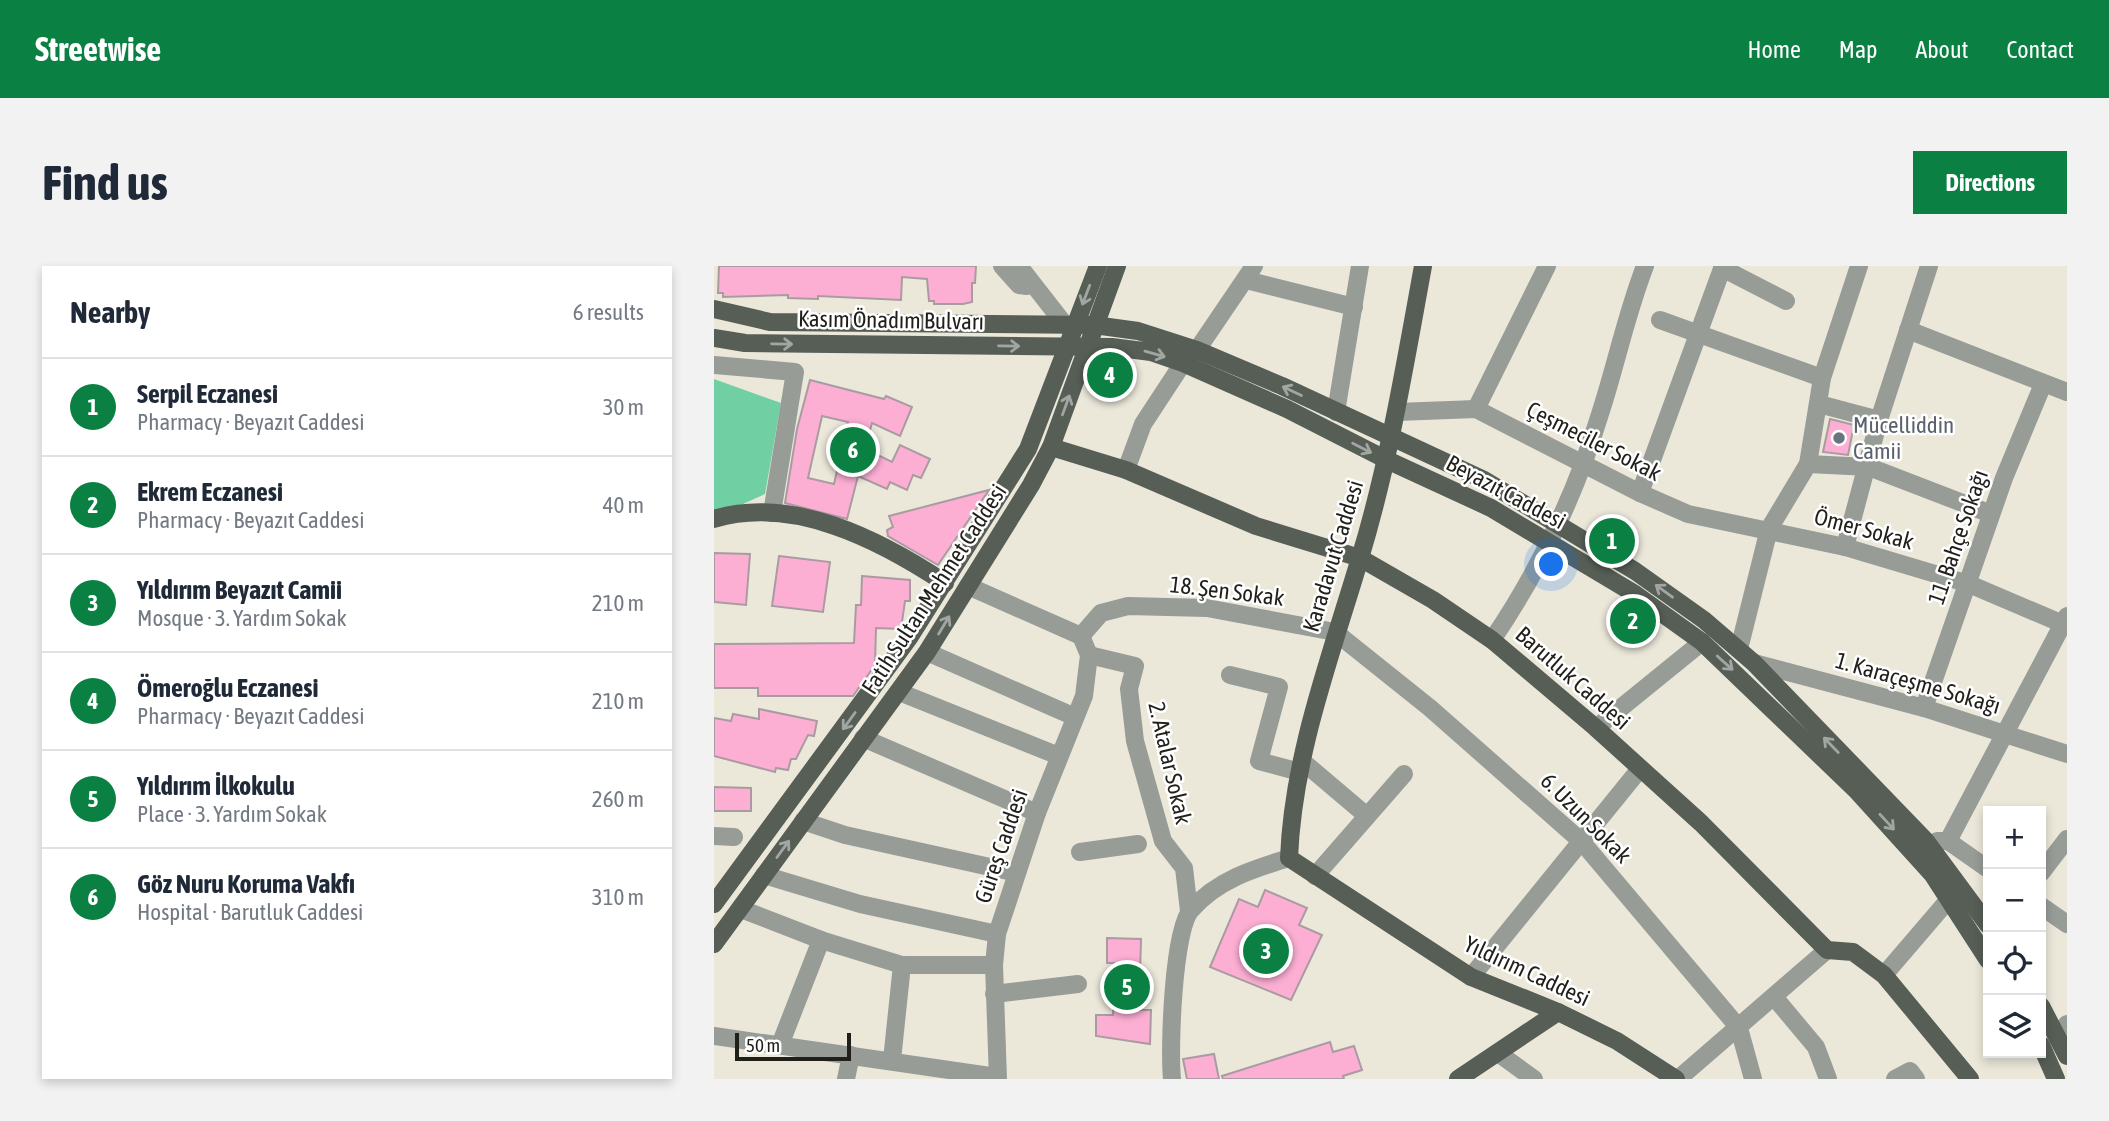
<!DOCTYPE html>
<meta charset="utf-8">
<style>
:root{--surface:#fff;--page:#f2f2f3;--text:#1f2937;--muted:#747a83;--line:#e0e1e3;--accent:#0b8043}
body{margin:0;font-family:"Asap Condensed",sans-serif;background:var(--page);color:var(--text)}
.controls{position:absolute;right:21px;bottom:21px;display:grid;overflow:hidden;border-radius:0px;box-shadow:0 4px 10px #0003}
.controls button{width:63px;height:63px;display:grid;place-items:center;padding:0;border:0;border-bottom:2px solid var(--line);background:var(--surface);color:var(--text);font:35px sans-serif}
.scale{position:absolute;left:21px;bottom:18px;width:116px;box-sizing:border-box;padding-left:7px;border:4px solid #201f1a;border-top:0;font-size:19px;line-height:24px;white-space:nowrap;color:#201f1a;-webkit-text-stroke:5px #fff;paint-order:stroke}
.you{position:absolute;left:838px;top:299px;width:24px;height:24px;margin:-18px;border:5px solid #fff;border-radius:50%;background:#1a73e8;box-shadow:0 0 0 10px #1a73e833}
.badge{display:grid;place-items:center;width:46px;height:46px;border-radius:50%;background:var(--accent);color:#fff;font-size:23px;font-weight:700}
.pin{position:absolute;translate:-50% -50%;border:4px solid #fff;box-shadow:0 2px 7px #0006}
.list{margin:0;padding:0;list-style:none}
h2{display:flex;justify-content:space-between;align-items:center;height:91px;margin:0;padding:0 28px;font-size:30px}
h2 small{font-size:23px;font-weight:400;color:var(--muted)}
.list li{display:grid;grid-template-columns:46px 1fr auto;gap:21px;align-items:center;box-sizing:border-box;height:98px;padding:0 28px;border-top:2px solid var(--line)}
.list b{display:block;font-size:26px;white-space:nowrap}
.list p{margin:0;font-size:23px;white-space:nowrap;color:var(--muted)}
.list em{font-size:23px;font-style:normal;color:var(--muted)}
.icon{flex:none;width:38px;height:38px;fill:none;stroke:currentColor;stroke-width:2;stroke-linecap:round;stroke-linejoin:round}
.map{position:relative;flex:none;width:1353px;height:813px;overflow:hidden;border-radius:0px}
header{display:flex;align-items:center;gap:42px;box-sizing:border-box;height:98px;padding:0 35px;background:var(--accent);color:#fff}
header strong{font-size:33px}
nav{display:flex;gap:38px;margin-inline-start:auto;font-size:24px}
.intro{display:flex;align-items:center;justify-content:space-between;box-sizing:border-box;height:168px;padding:0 42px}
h1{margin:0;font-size:49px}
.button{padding:18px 32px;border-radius:0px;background:var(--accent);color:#fff;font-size:24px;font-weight:700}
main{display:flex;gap:42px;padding:0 42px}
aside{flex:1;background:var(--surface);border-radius:0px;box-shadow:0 4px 10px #0003}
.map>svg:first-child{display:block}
.green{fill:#70d0a4}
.building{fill:#fcafd3;stroke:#aa9ba2;stroke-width:2;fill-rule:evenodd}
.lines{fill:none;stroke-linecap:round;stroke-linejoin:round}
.minor{stroke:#979c97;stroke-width:18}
.major{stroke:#565e56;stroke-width:18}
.oneway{stroke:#a2a6a2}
.worship-dot{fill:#6b7280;stroke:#fff;stroke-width:2.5}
.labels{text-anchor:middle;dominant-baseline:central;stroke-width:5;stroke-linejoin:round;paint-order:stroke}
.street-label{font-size:23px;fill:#201f1a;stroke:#fff}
.worship-label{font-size:23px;fill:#5b616d;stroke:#fff;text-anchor:start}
</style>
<header>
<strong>Streetwise</strong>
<nav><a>Home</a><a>Map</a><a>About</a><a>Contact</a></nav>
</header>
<div class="intro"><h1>Find us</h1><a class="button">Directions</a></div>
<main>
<aside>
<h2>Nearby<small>6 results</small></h2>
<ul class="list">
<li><span class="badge">1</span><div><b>Serpil Eczanesi</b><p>Pharmacy · Beyazıt Caddesi</p></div><em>30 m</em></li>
<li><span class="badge">2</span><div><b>Ekrem Eczanesi</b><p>Pharmacy · Beyazıt Caddesi</p></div><em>40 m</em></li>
<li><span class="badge">3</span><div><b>Yıldırım Beyazıt Camii</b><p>Mosque · 3. Yardım Sokak</p></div><em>210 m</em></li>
<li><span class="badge">4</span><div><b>Ömeroğlu Eczanesi</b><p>Pharmacy · Beyazıt Caddesi</p></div><em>210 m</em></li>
<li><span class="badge">5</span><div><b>Yıldırım İlkokulu</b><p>Place · 3. Yardım Sokak</p></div><em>260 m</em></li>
<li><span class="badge">6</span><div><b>Göz Nuru Koruma Vakfı</b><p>Hospital · Barutluk Caddesi</p></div><em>310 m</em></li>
</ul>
</aside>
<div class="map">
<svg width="1353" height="813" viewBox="0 0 1353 813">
<rect width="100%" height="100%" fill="#ebe8da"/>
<path class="green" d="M 0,113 L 67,137 L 51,228 L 18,243 L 0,246 Z"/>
<g class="building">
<path d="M 5,0 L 262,0 L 261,17 L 258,17 L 258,36 L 249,38 L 220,38 L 220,35 L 215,35 L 213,13 L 188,11 L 187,34 L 104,30 L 104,33 L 74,32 L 74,29 L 9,31 L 9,27 L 4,27 Z"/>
<path d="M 96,114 L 170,133 L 172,130 L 198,141 L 186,170 L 158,157 L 151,183 L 178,196 L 186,179 L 216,193 L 207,212 L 199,209 L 193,224 L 176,216 L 173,223 L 144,210 L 133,253 L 71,237 L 83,163 ZM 108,150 L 134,156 L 120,218 L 94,212 Z"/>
<path d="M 1116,153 L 1140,159 L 1134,189 L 1109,186 Z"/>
<path d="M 275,224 L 224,299 L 174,270 L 173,264 L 179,261 L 175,250 Z"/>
<path d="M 0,287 L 36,288 L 32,339 L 0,336 Z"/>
<path d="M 65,290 L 116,296 L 109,346 L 58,340 Z"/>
<path d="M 148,310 L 196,314 L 196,335 L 191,335 L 187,363 L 162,362 L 161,399 L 139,430 L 44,430 L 44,422 L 0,422 L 0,378 L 140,377 L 142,339 L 147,339 Z"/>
<path d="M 45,443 L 103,455 L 100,470 L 94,469 L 82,493 L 77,493 L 74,504 L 62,502 L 61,506 L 0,490 L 0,452 L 17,455 L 19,448 L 45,453 Z"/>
<path d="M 0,521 L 37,522 L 37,545 L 0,545 Z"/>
<path d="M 551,624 L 593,642 L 585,659 L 608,669 L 577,734 L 496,701 L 525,633 L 544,641 Z"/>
<path d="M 393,672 L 427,673 L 425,744 L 437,744 L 436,778 L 382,770 L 382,749 L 399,749 L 401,697 L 393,697 Z"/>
<path d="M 616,776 L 619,786 L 640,780 L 648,804 L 629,810 L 630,813 L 509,813 L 508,810 Z"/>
<path d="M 500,788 L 505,813 L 473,813 L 469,793 Z"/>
</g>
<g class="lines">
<g class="minor">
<path d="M 288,0 L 305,19 L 313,20"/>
<path d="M 305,0 L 351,59"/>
<path d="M 1008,2 L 1072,35"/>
<path d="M 532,14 L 640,41"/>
<path d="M 946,54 L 1108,112"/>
<path d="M 1194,64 L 1353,126"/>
<path d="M 483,84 L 540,0"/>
<path d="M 0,99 L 81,106 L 58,247"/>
<path d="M 1105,138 L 1165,154"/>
<path d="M 762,143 L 833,0"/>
<path d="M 622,146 L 646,0"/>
<path d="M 683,146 L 762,143 L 926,227 L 974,248 L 1131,281 L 1255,318 L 1349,358"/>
<path d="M 1094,198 L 1155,201 L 1277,248"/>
<path d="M 412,204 L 429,158 L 469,97"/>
<path d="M 926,227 L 1009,0"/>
<path d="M 1131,281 L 1165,154 L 1215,0"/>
<path d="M 254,320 L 367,370"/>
<path d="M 367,370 L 387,347 L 414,340 L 493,342 L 621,366 L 716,442 L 868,576 L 1025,762 L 1039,813"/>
<path d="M 778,374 C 824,307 862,227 886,148 C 902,99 912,49 931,0"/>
<path d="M 1025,383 L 1055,263 L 1094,198 L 1108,112 L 1145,0"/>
<path d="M 213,386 L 361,451"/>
<path d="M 375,389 L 421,400 L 415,423 L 421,475 L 449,575 L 470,602 L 475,645"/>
<path d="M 1040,397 L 1210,442 L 1353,488"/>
<path d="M 516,409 L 565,421 L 545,495 L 586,506"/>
<path d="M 185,426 L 345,490"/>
<path d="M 1210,442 L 1290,212 L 1329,118"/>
<path d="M 882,462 L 988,376"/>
<path d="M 149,472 L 323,547"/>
<path d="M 588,495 L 653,550"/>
<path d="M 89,555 L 131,569 L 303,607"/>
<path d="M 0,570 L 20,571"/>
<path d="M 1223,575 L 1234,575 L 1274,603"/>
<path d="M 1234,575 L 1353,350"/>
<path d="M 366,586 L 424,578"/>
<path d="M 1327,607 L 1353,573"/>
<path d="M 50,609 L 146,638 L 283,668"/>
<path d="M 601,610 L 690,508"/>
<path d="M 1327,640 L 1353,658"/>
<path d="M 27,643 L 107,674 L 188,699 L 280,699"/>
<path d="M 1170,709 L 1236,632"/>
<path d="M 757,711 L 925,504"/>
<path d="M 280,728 L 364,718"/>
<path d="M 1061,732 L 1102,781 L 1114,813"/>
<path d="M 0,770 L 283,811"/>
<path d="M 1343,770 L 1353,758"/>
<path d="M 66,779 L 107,674"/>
<path d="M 784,787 L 820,813"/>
<path d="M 178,794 L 188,699"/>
<path d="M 132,813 L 137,789"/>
<path d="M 284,813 L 280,699 L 283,668 L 323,547 L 370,430 L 375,389 L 367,370"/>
<path d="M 458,813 C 455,784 459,664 477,644 C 503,614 539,603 575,592"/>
<path d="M 964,813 L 1113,684"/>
<path d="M 1181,813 L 1196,805 L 1202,813"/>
</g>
<g class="major">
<path d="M 709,0 C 691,98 675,197 646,292 C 617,390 579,489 575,592 L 757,711 L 844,746 L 903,775 L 962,813"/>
<path d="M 0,43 L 56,56 L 380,59 L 424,65 L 483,84 L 568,120 L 770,214 L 921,305 L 990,354 L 1040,397 L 1212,575 L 1274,659"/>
<path d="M 0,72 L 31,77 L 398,81 L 437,86 L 469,97 L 573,143 L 673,194 L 777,242 L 921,328 L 988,376 L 1142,524 L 1219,609 L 1274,694"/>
<path d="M 337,181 L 412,204 L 542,260 L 646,292 L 719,334 L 778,374 L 882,462 L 987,557 L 1113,684 L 1139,686 L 1170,709 L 1256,813"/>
<path d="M 0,253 C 79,229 166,274 231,317"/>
<path d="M 0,638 L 195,372 L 314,183 L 384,0"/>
<path d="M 0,678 L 213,386 L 317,219 L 337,181 L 403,0"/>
<path d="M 1327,740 L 1353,790"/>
<path d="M 1327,779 L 1342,813"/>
<path d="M 744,813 L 844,746"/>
</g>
</g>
<defs><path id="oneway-shaft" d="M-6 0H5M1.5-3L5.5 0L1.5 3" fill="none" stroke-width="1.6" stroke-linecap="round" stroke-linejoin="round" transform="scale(1.75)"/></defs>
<g class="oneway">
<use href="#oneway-shaft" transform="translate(372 29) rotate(111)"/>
<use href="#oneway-shaft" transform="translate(68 78) rotate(1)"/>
<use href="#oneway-shaft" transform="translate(295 80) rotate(1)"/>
<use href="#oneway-shaft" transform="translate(441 88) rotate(16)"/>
<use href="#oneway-shaft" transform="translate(578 125) rotate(-155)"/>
<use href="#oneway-shaft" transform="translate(352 139) rotate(-70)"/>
<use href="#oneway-shaft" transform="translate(648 182) rotate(27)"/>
<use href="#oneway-shaft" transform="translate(950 325) rotate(-144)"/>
<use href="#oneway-shaft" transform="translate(230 359) rotate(-59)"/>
<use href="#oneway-shaft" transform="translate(1011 397) rotate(42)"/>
<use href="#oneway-shaft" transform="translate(135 455) rotate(126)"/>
<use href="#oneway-shaft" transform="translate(1117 479) rotate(-134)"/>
<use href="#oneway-shaft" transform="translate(1173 556) rotate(47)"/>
<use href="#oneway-shaft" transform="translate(69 583) rotate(-54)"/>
</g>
<circle class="worship-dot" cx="1125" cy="172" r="7"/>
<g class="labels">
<g class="street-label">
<text transform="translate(177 54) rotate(1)">Kasım Önadım Bulvarı</text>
<text transform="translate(880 175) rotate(27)">Çeşmeciler Sokak</text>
<text transform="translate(792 226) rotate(28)">Beyazıt Caddesi</text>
<text transform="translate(1150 263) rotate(15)">Ömer Sokak</text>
<text transform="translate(1244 271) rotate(-71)">11. Bahçe Sokağı</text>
<text transform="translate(619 290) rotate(-73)">Karadavut Caddesi</text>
<text transform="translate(220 323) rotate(-57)">Fatih Sultan Mehmet Caddesi</text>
<text transform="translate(513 325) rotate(7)">18. Şen Sokak</text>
<text transform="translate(859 412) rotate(41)">Barutluk Caddesi</text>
<text transform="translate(1204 417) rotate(16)">1. Karaçeşme Sokağı</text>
<text transform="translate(456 497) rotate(77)">2. Atalar Sokak</text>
<text transform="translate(872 552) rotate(45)">6. Uzun Sokak</text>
<text transform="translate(287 580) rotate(-71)">Güreş Caddesi</text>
<text transform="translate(813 705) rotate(25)">Yıldırım Caddesi</text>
</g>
<g class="worship-label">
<text x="1139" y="159">Mücelliddin<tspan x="1139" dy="26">Camii</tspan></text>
</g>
</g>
</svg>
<div class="controls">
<button>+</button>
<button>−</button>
<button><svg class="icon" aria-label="locate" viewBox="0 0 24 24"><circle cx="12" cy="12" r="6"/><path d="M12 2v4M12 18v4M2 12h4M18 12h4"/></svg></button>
<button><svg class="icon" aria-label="layers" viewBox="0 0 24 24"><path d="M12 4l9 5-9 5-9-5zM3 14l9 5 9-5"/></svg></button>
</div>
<div class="scale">50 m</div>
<div class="you"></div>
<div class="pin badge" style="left:898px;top:275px">1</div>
<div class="pin badge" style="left:919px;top:355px">2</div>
<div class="pin badge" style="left:552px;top:685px">3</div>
<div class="pin badge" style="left:396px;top:109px">4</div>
<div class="pin badge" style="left:413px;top:721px">5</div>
<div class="pin badge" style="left:139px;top:184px">6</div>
</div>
</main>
